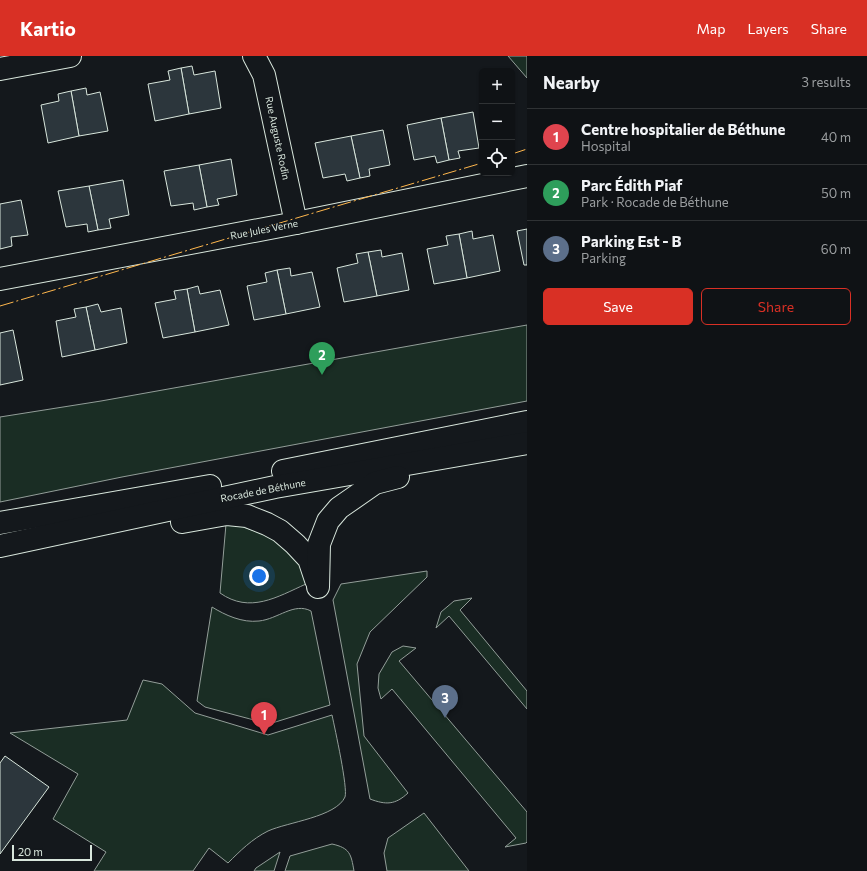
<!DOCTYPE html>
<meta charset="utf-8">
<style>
:root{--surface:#0f1215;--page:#1d2022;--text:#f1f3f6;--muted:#9b9ea0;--line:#2f3234;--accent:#d93025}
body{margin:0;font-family:Commissioner,sans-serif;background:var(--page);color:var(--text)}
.controls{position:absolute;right:12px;top:12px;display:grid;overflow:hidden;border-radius:6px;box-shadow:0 1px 3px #0004}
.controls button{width:36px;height:36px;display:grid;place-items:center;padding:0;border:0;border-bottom:1px solid var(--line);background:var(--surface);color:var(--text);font:20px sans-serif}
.scale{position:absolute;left:12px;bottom:10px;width:80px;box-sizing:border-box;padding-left:4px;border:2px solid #d8e6dc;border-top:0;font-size:11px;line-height:14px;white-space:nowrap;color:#d8e6dc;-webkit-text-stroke:3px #14181c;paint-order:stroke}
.you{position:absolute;left:259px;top:520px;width:14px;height:14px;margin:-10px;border:3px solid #fff;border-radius:50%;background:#1a73e8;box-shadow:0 0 0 6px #1a73e833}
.badge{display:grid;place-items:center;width:26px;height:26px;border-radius:50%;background:var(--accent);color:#fff;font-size:13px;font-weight:700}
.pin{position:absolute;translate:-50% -33px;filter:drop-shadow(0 1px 2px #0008)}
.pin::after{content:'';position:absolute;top:21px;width:14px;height:12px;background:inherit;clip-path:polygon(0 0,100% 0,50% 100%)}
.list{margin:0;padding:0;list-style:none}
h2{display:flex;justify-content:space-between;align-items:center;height:52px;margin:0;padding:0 16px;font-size:17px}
h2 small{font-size:13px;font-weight:400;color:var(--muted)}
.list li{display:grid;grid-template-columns:26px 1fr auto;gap:12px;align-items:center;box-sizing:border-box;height:56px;padding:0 16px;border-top:1px solid var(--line)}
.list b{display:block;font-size:15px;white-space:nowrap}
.list p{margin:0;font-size:13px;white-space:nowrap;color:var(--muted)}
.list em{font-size:13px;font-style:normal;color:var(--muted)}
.actions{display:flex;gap:8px;padding:12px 16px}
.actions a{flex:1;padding:9px 0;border:1px solid var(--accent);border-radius:6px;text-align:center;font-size:14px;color:var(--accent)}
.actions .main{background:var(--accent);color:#fff}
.icon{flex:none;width:22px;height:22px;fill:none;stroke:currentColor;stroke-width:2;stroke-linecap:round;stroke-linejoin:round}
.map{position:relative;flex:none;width:527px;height:815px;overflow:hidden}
header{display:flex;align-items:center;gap:24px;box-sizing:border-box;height:56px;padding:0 20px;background:var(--accent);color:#fff}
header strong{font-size:19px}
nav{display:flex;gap:22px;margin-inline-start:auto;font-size:14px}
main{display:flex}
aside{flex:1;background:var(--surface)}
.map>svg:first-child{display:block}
.green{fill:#1a2d24;stroke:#939e99}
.building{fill:#2c363c;stroke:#d8e6dc}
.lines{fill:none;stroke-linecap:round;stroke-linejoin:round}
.minor-casing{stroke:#d8e6dc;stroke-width:24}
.primary-casing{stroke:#d8e6dc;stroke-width:24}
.minor{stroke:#14181c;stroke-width:22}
.primary{stroke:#14181c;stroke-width:22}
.power{stroke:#ffb74d;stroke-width:1;stroke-dasharray:14 3 2 3;stroke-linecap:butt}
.labels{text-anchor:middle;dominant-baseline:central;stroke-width:3;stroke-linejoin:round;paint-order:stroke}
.street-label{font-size:10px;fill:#d8e6dc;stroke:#14181c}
</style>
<header>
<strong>Kartio</strong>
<nav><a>Map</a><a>Layers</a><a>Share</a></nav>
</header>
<main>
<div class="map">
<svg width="527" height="815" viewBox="0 0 527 815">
<rect width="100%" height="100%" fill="#14181c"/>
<g class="green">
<path d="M 508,0 L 527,0 L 527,22 Z"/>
<path d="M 527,269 L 527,345 L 122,421 L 0,446 L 0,361 L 101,345 Z"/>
<path d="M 226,468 L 241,470 L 263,478 L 281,488 L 303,510 L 306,528 C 277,541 250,558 220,537 Z"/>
<path d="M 427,515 L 427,521 L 370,576 L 357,608 L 364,680 L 408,737 C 395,749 386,749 370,743 L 333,544 L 341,528 Z"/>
<path d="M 472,542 L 460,554 L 527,635 L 527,653 L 449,560 L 436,572 L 441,556 L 454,545 Z"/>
<path d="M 212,551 C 225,559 242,567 259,565 C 278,563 294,546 311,555 L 330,649 L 269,668 L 205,651 L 197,645 Z"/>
<path d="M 403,590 L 416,592 L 399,605 L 527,756 L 527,786 L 526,787 L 505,791 L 516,782 L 392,633 L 381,643 L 378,632 L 379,618 L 392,596 Z"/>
<path d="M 143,624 L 162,628 L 195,657 L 268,679 L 332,659 C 335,673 348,732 345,741 C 336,761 288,766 268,775 C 252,783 240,795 228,807 L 209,792 L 193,815 L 94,815 L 106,796 L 53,763 L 78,718 L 10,677 L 127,664 Z"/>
<path d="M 424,757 L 469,815 L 387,815 L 384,797 L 388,782 Z"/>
<path d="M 332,788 C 350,792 351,798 354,815 L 285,815 L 290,800 Z"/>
<path d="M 280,796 L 274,815 L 254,815 L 256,812 Z"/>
</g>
<g class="building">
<path d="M 192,10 L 194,19 L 215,15 L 221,52 L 189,58 L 181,12 Z"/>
<path d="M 181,12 L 189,58 L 155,65 L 148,28 L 170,24 L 168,15 Z"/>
<path d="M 86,32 L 87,39 L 100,36 L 108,75 L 79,80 L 71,35 Z"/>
<path d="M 71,35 L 79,80 L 48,87 L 41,49 L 59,45 L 58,38 Z"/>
<path d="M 473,56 L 479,92 L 458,95 L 460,102 L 449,104 L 441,62 Z"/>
<path d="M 441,62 L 449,104 L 437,107 L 435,100 L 414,104 L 407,69 Z"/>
<path d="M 383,74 L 390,109 L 369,113 L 370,120 L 360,122 L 351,80 Z"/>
<path d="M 351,80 L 360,122 L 347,125 L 345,118 L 323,122 L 315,87 Z"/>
<path d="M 231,103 L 237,139 L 217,143 L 219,149 L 207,151 L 199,109 Z"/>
<path d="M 199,109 L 207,151 L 194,154 L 193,147 L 171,150 L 164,115 Z"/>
<path d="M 123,124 L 129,159 L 109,163 L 111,172 L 98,174 L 89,130 Z"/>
<path d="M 89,130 L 98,174 L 88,176 L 87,168 L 66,171 L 58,135 Z"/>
<path d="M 21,144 L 28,179 L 11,181 L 12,190 L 0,193 L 0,148 Z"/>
<path d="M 527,173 L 527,209 L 524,209 L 517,175 Z"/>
<path d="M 472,175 L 473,183 L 493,179 L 500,215 L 467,222 L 459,178 Z"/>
<path d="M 459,178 L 467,222 L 434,228 L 427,193 L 448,189 L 446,180 Z"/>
<path d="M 381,194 L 382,201 L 402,197 L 409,234 L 377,240 L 368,196 Z"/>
<path d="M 368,196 L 377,240 L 344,246 L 337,212 L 358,207 L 356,198 Z"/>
<path d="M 290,212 L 291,220 L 312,216 L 320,251 L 286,258 L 277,214 Z"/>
<path d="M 277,214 L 286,258 L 254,264 L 247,230 L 267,226 L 265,217 Z"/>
<path d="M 198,230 L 200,238 L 220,234 L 229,269 L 195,276 L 187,233 Z"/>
<path d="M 187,233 L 195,276 L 163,282 L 155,247 L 176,243 L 174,235 Z"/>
<path d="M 98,248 L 101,256 L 121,252 L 127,287 L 95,294 L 86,251 Z"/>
<path d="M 86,251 L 95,294 L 62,301 L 56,265 L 76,261 L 74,253 Z"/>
<path d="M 13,274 L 23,324 L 0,329 L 0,277 Z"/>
<path d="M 5,700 L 49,731 L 0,798 L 0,707 Z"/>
</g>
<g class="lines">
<defs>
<g id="minor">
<path d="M 254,0 L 264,19 L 296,167"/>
<path d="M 0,13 L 70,0"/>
<path d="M 0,223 L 296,167 L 527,120"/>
</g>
<g id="primary">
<path d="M 283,415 L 527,366"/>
<path d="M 182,466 L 227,458 L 247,460 L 267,468 L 280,475 L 295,488 L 309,503 L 316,524"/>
<path d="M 0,467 L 210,430"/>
<path d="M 0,490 L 275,431 L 527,387"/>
<path d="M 318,531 L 319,488 L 328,465 L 339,452 L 375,427 L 398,421"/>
</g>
</defs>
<use href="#minor" class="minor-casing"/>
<use href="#primary" class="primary-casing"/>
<use href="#minor" class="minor"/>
<use href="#primary" class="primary"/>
<g class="power">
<path d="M 512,98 L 527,93"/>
<path d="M 0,250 L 482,107"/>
</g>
</g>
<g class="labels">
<g class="street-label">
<text transform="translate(278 82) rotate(78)">Rue Auguste Rodin</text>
<text transform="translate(264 173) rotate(-11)">Rue Jules Verne</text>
<text transform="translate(263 434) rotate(-11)">Rocade de Béthune</text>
</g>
</g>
</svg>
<div class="controls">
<button>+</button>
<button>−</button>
<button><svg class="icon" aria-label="locate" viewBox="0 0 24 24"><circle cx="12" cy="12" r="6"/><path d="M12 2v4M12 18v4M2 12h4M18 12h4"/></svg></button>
</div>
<div class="scale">20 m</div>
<div class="you"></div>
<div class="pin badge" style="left:264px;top:679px;background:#e0444e">1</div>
<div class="pin badge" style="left:322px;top:319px;background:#2e9e5b">2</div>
<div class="pin badge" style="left:445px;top:662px;background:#5c6f8a">3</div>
</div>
<aside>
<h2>Nearby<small>3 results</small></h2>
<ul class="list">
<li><span class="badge" style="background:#e0444e">1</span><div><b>Centre hospitalier de Béthune</b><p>Hospital</p></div><em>40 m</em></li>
<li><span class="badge" style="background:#2e9e5b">2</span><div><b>Parc Édith Piaf</b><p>Park · Rocade de Béthune</p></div><em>50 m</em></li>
<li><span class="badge" style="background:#5c6f8a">3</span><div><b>Parking Est - B</b><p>Parking</p></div><em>60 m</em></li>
</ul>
<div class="actions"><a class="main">Save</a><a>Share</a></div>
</aside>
</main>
